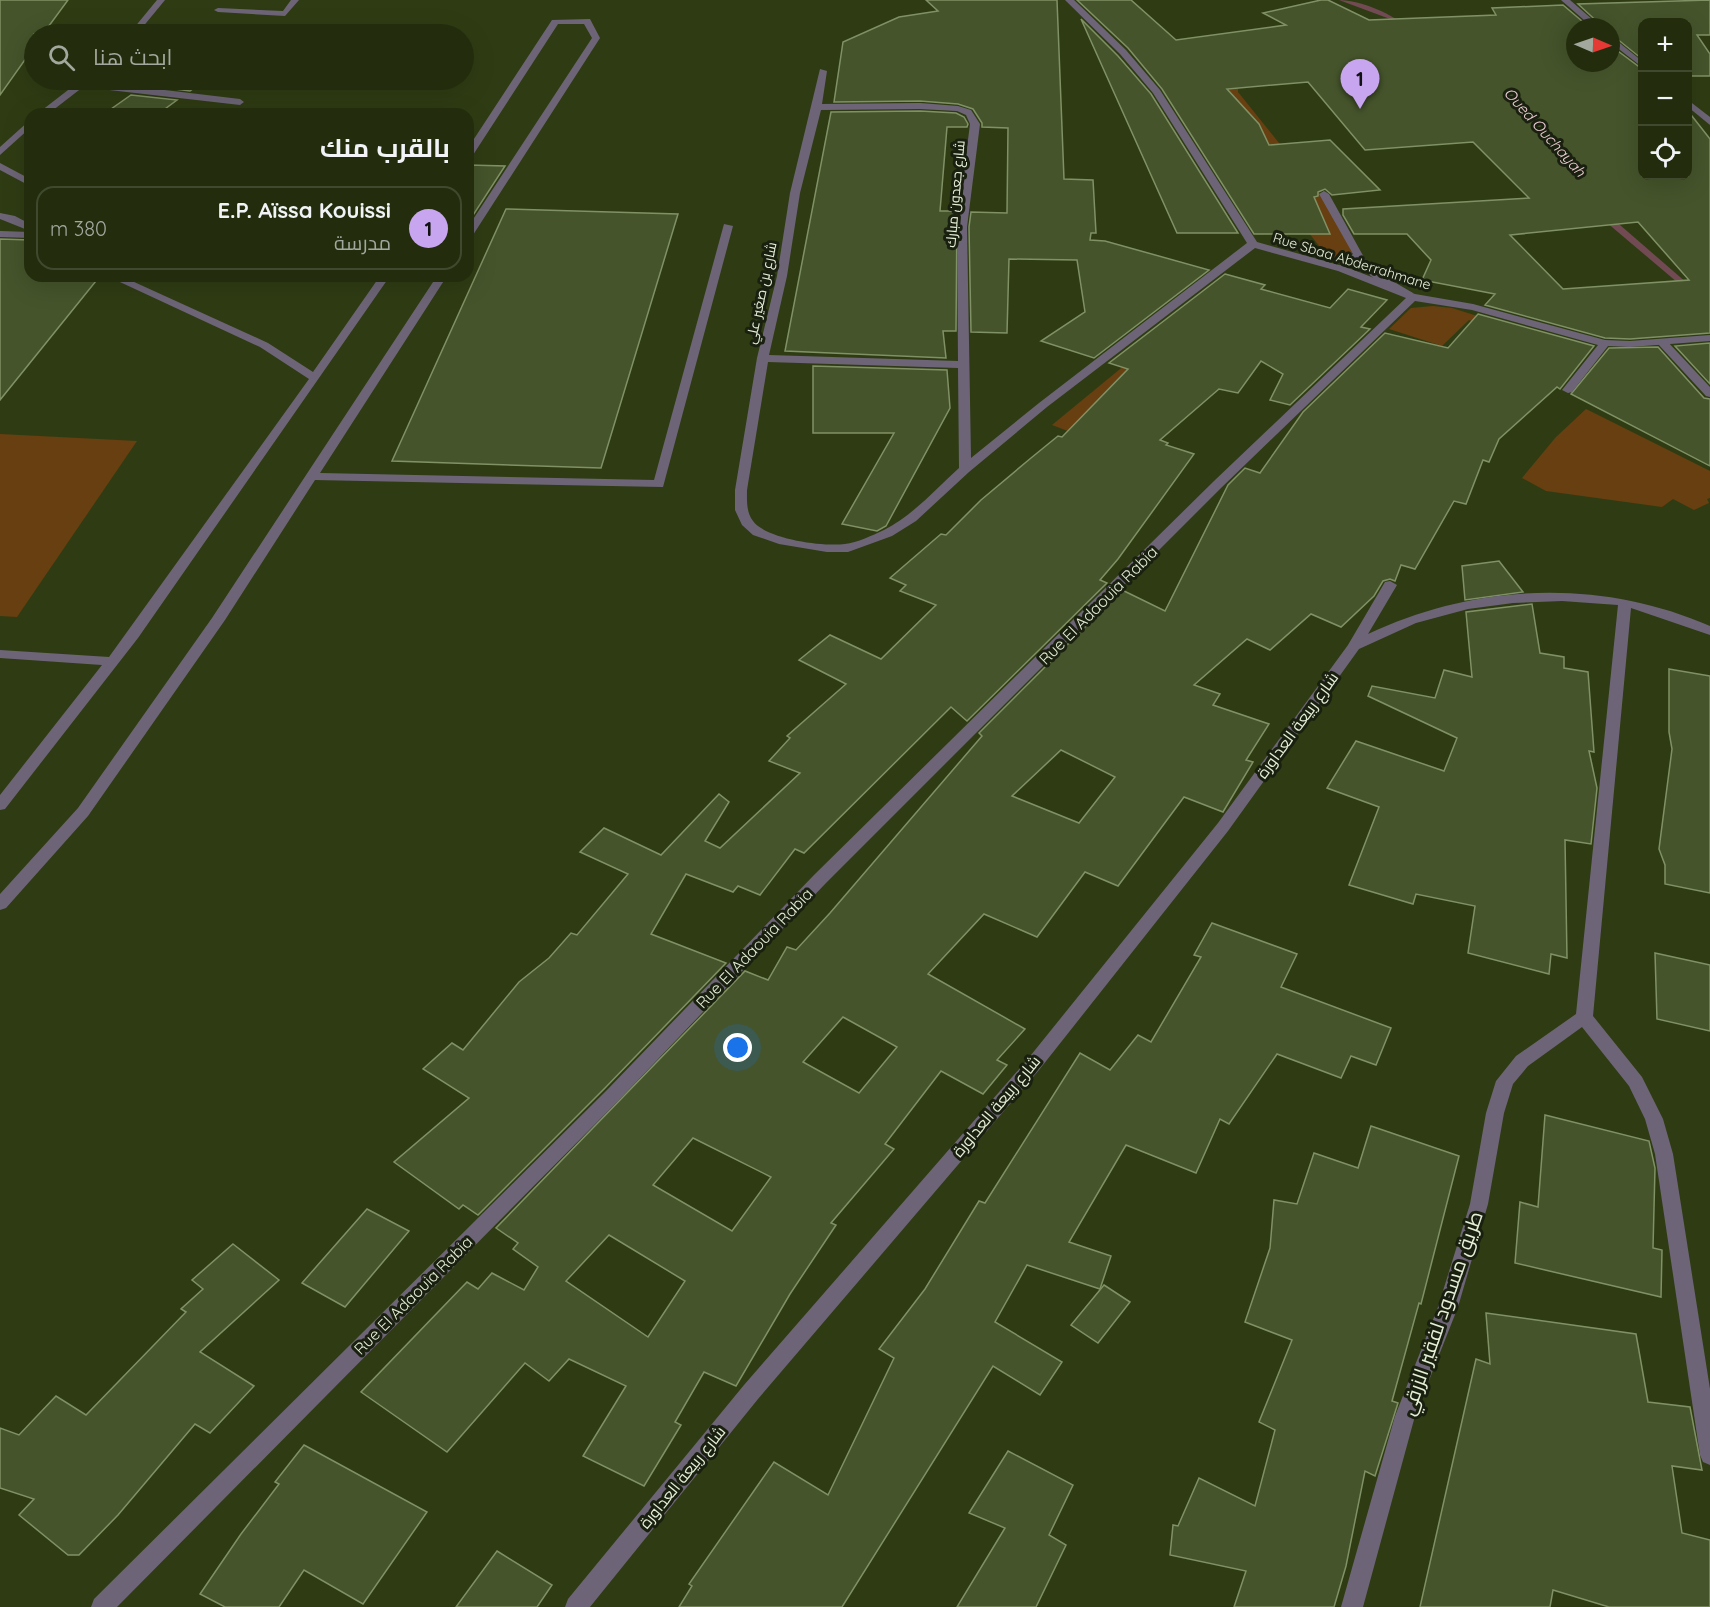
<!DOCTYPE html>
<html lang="ar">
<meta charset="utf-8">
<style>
:root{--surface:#232d0e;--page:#2b3517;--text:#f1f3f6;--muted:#a3a89e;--line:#40492e;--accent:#c7a6ef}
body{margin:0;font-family:Quicksand,Cairo,sans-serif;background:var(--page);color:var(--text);direction:rtl}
.controls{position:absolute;right:18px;top:18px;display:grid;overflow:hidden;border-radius:12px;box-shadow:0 6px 24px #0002}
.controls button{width:54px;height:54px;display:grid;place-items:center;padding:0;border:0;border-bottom:2px solid var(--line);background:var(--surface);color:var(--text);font:30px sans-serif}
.compass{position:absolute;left:1566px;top:18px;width:54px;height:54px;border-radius:50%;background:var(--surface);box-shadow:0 6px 24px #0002;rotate:92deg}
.you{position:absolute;left:738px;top:1048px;width:21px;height:21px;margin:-15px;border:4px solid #fff;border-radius:50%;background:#1a73e8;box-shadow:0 0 0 9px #1a73e833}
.badge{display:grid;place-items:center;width:39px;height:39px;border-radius:50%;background:var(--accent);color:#111;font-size:20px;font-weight:700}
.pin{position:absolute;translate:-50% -50px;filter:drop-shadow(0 2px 3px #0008)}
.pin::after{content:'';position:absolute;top:32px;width:21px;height:18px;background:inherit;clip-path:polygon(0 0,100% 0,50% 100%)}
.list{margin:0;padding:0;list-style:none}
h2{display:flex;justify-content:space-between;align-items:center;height:78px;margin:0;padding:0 24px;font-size:26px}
h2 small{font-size:20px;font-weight:400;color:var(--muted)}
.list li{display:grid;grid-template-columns:39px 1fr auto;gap:18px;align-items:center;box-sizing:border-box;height:84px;margin:0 12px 12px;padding:0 12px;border:2px solid var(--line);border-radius:18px}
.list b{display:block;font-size:22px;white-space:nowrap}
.list p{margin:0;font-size:20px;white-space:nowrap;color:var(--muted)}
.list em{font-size:20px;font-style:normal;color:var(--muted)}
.icon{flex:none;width:33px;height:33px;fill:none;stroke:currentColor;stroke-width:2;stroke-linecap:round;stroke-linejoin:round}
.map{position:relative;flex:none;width:1710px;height:1607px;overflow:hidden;direction:ltr}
.search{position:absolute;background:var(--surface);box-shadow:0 6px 24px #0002;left:24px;top:24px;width:450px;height:66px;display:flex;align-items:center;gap:15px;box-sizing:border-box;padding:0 21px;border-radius:33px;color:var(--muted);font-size:22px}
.panel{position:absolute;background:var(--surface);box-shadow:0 6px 24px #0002;left:24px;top:108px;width:450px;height:174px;border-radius:18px;direction:rtl}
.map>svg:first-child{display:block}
.green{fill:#683f10}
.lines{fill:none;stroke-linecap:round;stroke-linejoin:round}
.stream{fill:#724a53;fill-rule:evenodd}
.building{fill:#45542b;stroke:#819166;stroke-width:1.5;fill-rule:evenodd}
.lane{fill:#6d6577;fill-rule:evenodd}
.street{fill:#6d6577;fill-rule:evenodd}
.labels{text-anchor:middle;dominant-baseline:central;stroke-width:6;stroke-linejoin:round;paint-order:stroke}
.far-street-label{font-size:14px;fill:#e5eed7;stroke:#1a200f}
.far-water-label{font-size:15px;font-style:italic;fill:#efcfd5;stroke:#1a200f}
.street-label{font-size:16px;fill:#e5eed7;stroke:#1a200f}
.near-street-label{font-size:20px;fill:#e5eed7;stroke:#1a200f}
</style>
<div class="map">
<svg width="1710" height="1607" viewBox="0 0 1710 1607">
<rect width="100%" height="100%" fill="#2f3c13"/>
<g class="green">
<path d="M 1225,72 L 1238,89 L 1238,92 L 1320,194 L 1354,253 L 1335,259 L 1326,255 L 1306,229 L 1209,75 Z"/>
<path d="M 1433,306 L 1452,308 L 1490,320 L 1485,325 L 1469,320 L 1442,346 L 1389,329 L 1411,308 Z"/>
<path d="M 1131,360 L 1107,446 L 1052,425 Z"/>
<path d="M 1586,409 L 1710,471 L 1710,498 L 1707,499 L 1709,503 L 1694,510 L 1673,499 L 1662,507 L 1546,491 L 1522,478 L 1556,437 Z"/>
<path d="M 0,434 L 137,441 L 17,617 L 0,616 Z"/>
</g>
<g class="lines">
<g class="stream">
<path d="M 1339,0 C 1360,0 1394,14 1409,29 L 1404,30 L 1390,19 Z"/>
<path d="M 1599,212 L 1605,212 L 1710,303 L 1710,310 L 1599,216 Z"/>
</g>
</g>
<g class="building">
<path d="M 0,0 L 68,0 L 43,34 L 34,34 L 34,47 L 0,95 Z"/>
<path d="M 926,0 L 1057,0 L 1064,179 L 1093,180 L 1096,233 L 1091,233 L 1090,240 L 1105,241 L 1209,270 L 1094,358 L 1041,341 L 1085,312 L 1077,260 L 1009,259 L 1007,333 L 971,332 L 969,227 L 971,212 L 1007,213 L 1008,128 L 982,127 L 982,123 L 973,109 L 958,104 L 920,101 L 834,102 L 843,42 L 899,17 L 938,11 Z"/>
<path d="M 1077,0 L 1131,0 L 1176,40 L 1286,25 L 1263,13 L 1321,0 L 1328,0 L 1369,20 L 1496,15 L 1492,8 L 1563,5 L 1589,27 L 1575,27 L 1575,63 L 1611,63 L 1611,46 L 1642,69 L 1642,176 L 1688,176 L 1688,111 L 1710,139 L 1710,333 L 1630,339 L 1605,338 L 1485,305 L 1495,294 L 1422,280 L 1431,260 L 1407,234 L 1354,234 L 1343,215 L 1343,209 L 1529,198 L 1473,142 L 1365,150 L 1308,82 L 1227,89 L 1259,124 L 1269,145 L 1330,140 L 1380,190 L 1332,195 L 1325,189 L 1318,192 L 1318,196 L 1314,197 L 1330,234 L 1254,234 L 1162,89 L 1128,48 ZM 1638,222 L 1689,280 L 1563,289 L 1510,235 Z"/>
<path d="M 1710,0 L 1710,35 L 1697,35 L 1710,54 L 1710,76 L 1688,76 L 1688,22 L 1642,22 L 1642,59 L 1611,34 L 1611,27 L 1603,27 L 1578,4 Z"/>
<path d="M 1081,19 L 1118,56 L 1151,94 L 1238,233 L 1177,233 Z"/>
<path d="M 152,80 L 205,80 L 190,91 L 144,85 Z"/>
<path d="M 131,95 L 177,100 L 158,114 L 104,114 Z"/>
<path d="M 920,111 L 956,113 L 964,117 L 968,124 L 967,127 L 947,127 L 940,211 L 957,211 L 956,331 L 943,331 L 946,358 L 785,351 L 831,112 Z"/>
<path d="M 468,165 L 505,166 L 468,223 Z"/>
<path d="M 506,209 L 678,214 L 601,468 L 392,461 Z"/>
<path d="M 0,239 L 30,240 L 30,276 L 100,276 L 0,400 Z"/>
<path d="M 1225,274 L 1265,285 L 1261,289 L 1330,308 L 1348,289 L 1387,300 L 1361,327 L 1370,329 L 1290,405 L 1270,400 L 1283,374 L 1261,361 L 1238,393 L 1219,389 L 1160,440 L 1168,443 L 1166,445 L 1194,454 L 1118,559 L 1100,580 L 1107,583 L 967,721 L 951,707 L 804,853 L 795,849 L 760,895 L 738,886 L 733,892 L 686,874 L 651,934 L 726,963 L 605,1088 L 478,1215 L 463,1205 L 459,1209 L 394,1162 L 469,1098 L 423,1069 L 452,1043 L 463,1050 L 519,982 L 549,958 L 571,933 L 577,935 L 628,874 L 580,852 L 604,828 L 661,855 L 719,794 L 729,802 L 705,841 L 720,848 L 800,773 L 769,761 L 790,738 L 787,736 L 846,684 L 799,660 L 830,635 L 881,659 L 936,605 L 900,591 L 906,585 L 890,578 L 941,534 L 946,535 L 981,500 L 1031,458 L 1058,436 L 1062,437 L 1128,369 L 1109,363 Z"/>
<path d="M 1478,314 L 1594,346 L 1560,389 L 1557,387 L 1499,439 L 1489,462 L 1483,460 L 1466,504 L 1454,501 L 1415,569 L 1401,565 L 1395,581 L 1390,579 L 1383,581 L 1374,596 L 1341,627 L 1311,614 L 1270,650 L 1247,639 L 1194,685 L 1220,694 L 1213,705 L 1269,724 L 1246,760 L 1253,762 L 1223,812 L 1184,797 L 1118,886 L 1085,872 L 1037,937 L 984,914 L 928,974 L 1025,1029 L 997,1060 L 1007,1065 L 983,1094 L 941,1071 L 885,1144 L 894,1149 L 831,1223 L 836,1225 L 790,1294 L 736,1386 L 704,1372 L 675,1422 L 681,1425 L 644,1486 L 583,1456 L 626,1386 L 569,1359 L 549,1381 L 525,1363 L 447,1452 L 361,1392 L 467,1282 L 478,1289 L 492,1273 L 524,1290 L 538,1267 L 513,1249 L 518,1243 L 496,1228 L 745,971 L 768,980 L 787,947 L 796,950 L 830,913 L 982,736 L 979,733 L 1122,590 L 1165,611 L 1228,485 L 1245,468 L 1260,473 L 1303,412 L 1385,333 L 1448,348 ZM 1061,750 L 1115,777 L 1079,823 L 1012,796 ZM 843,1017 L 897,1047 L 859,1093 L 803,1062 ZM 693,1138 L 771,1177 L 732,1231 L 653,1185 ZM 609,1235 L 685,1281 L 648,1337 L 566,1281 Z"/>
<path d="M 1710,343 L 1710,384 L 1675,346 Z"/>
<path d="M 1658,347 L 1704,398 L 1710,399 L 1710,466 L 1571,394 L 1609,348 Z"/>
<path d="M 813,366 L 947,370 L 950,408 L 886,526 L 877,531 L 842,524 L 894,433 L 813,433 Z"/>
<path d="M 1499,561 L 1523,592 L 1465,600 L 1462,566 Z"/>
<path d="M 1532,604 L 1540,653 L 1564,657 L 1564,668 L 1588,672 L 1594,752 L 1589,751 L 1597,788 L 1591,844 L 1565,840 L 1567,958 L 1551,954 L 1549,974 L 1468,953 L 1475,906 L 1416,894 L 1413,904 L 1349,885 L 1379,807 L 1327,788 L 1356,741 L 1444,771 L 1457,738 L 1368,696 L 1372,686 L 1435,698 L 1444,670 L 1472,677 L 1466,612 Z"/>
<path d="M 1669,669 L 1710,676 L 1710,893 L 1665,884 L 1665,865 L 1659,849 L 1672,749 L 1669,732 Z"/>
<path d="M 1212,923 L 1297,954 L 1281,987 L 1391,1028 L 1376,1065 L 1351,1056 L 1341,1078 L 1277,1054 L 1229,1124 L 1220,1119 L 1196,1173 L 1126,1145 L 1069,1242 L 1111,1256 L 1100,1289 L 1027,1265 L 995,1322 L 1062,1362 L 1040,1395 L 993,1366 L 842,1607 L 679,1607 L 692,1586 L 689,1584 L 774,1462 L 828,1495 L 894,1358 L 879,1349 L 925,1289 L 979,1201 L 985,1203 L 1080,1053 L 1110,1070 L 1138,1035 L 1151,1042 L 1201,957 L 1194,955 Z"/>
<path d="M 1655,953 L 1710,965 L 1710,1031 L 1657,1019 Z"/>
<path d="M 1545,1115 L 1649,1141 L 1655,1168 L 1653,1248 L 1662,1250 L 1661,1297 L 1515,1263 L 1520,1202 L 1538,1207 Z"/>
<path d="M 1371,1126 L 1459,1156 L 1421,1304 L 1419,1303 L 1392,1401 L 1398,1403 L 1375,1476 L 1365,1471 L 1346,1566 L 1334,1607 L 1234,1607 L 1246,1571 L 1170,1555 L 1173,1525 L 1178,1526 L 1199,1478 L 1255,1506 L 1275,1430 L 1259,1422 L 1292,1340 L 1245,1322 L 1270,1248 L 1274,1200 L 1297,1204 L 1314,1153 L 1358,1168 Z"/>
<path d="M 367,1209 L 409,1231 L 345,1307 L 302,1283 Z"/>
<path d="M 233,1244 L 279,1280 L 200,1352 L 254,1386 L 210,1433 L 195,1424 L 118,1515 L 79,1555 L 68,1555 L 19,1515 L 34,1499 L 0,1488 L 0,1428 L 19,1435 L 56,1396 L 86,1415 L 186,1312 L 181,1309 L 203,1289 L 192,1280 Z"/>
<path d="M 1104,1285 L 1130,1302 L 1098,1343 L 1071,1325 Z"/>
<path d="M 1486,1313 L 1636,1334 L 1648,1402 L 1690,1407 L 1702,1470 L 1672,1466 L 1682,1533 L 1710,1540 L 1710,1607 L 1609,1607 L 1553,1590 L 1550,1607 L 1420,1607 L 1476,1359 L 1490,1364 Z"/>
<path d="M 304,1445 L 427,1512 L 363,1604 L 304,1570 L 279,1607 L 225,1607 L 200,1594 L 241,1534 L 279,1484 L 275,1482 Z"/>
<path d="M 1008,1451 L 1073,1485 L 1049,1535 L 1066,1545 L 1036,1607 L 957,1607 L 1005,1528 L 969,1513 Z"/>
<path d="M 497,1551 L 552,1585 L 537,1607 L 456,1607 Z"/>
</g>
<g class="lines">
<g class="lane">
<path d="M 291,0 L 299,0 L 285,16 L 218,12 L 214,10 L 218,8 L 283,11 Z"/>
<path d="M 590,19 L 600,38 L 473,235 L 468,238 L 468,227 L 592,38 L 584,24 L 558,24 L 473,155 L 468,158 L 468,148 L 552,20 Z"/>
<path d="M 1324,191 L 1329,194 L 1366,261 L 1384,276 L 1413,293 L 1413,297 C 1397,299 1366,274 1357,262 L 1346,271 L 1338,271 L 1338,267 L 1353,254 L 1319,194 Z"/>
<path d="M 0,213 L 15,216 L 30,224 L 30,231 L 0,219 Z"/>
<path d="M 724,224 L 733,226 L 663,487 L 315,480 L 225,620 L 88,816 L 6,908 L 0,910 L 0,894 L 78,808 L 212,618 L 437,276 L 447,276 L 320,473 L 654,480 Z"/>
<path d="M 0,231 L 30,232 L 30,238 L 0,237 Z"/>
<path d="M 107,276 L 121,276 L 268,343 L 313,372 L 380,276 L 390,276 L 138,638 L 5,809 L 0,810 L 0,795 L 102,665 L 0,658 L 0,650 L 109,657 L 309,379 L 260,347 Z"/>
<path d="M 1662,339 L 1666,340 L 1710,387 L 1710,397 L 1706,396 L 1658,344 L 1658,340 Z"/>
</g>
<g class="street">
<path d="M 157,0 L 165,0 L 137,34 L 129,34 Z"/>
<path d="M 1065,0 L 1074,0 L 1126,50 L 1160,90 L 1257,242 L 1346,267 L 1415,294 L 1473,304 L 1605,340 L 1630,341 L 1710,335 L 1710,341 L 1630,347 L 1608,346 L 1572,392 L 1568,393 L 1562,390 L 1598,345 L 1472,310 L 1415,301 L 1222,487 L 826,883 L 619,1100 L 117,1607 L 91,1607 L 94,1599 L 607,1090 L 814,875 L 1214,481 L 1406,298 L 1338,271 L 1255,248 L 1047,407 L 969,472 L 916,521 L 892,536 L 848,552 L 827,552 L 779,544 L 753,535 L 742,525 L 735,510 L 735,490 L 757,358 L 777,276 L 790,193 L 820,69 L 827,71 L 822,104 L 920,103 L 958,106 L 971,110 L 980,124 L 967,227 L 971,458 L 1039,403 L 1247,243 L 1153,93 L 1120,54 ZM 920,109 L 957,111 L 966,115 L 970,124 L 957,227 L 958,361 L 769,355 L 787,276 L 800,193 L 821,110 ZM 768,362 L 958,368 L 959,468 C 935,490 913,515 884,530 C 873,535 857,543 845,544 C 823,547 766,539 753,521 C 746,512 747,500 747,490 Z"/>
<path d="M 1561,0 L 1570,0 L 1601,27 L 1592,27 Z"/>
<path d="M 1611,36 L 1642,61 L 1642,67 L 1611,43 Z"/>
<path d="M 81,80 L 240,99 L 244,102 L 240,105 L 83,87 L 48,114 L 37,114 Z"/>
<path d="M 1688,100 L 1710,117 L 1710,125 L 1688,107 Z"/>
<path d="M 30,120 L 30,128 L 0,155 L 0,147 Z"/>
<path d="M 0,163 L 30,179 L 30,186 L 0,170 Z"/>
<path d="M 1390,581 L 1397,585 L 1368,634 C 1476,583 1600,578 1710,626 L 1710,635 L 1631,608 L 1593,1016 L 1642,1077 L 1663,1119 L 1673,1154 L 1710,1389 L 1710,1465 L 1703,1462 L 1700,1455 L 1655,1154 L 1645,1119 L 1629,1086 L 1582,1027 L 1528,1066 L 1513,1084 L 1504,1113 L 1488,1204 L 1458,1307 L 1415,1416 L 1363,1607 L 1341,1607 L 1395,1416 L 1438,1307 L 1470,1204 L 1486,1113 L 1496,1081 L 1516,1056 L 1576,1014 L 1618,605 L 1562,601 L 1513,603 L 1468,609 L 1416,623 L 1359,649 L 1228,831 L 1039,1070 L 758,1399 L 590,1607 L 565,1607 L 568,1599 L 744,1385 L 1027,1060 L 1218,823 L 1348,645 L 1385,582 Z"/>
</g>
</g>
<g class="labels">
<g class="far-street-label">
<text transform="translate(955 194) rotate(-85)">شارع جعدون مبارك</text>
<text transform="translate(1352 261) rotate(17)">Rue Sbaa Abderrahmane</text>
<text transform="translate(761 293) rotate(-78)">شارع بن صغير علي</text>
</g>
<g class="far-water-label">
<text transform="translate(1545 132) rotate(48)">Oued Ouchayah</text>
</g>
<g class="street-label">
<text transform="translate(1098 605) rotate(-45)">Rue El Adaouia Rabia</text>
<text transform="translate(1297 725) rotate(-54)">شارع ربيعة العداورة</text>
<text transform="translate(754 948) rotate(-46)">Rue El Adaouia Rabia</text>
<text transform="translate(996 1106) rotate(-50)">شارع ربيعة العداورة</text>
<text transform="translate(413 1295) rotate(-45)">Rue El Adaouia Rabia</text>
<text transform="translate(682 1477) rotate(-51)">شارع ربيعة العداورة</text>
</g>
<g class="near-street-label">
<text transform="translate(1441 1313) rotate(-71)">طريق مسدود لفقير الزرقي</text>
</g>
</g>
</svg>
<div class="controls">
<button>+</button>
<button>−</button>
<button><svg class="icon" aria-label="locate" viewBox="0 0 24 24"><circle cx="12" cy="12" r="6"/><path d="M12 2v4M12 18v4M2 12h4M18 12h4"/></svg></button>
</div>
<svg class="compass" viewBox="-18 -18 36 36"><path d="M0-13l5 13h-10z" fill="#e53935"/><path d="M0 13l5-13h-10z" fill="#a3a89e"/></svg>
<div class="you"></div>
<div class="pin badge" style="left:1360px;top:109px">1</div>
<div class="search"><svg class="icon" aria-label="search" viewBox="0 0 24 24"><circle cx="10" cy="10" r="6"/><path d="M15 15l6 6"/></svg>ابحث هنا</div>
<section class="panel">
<h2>بالقرب منك<small></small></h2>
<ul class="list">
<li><span class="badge">1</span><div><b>E.P. Aïssa Kouissi</b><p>مدرسة</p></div><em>380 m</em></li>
</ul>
</section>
</div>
